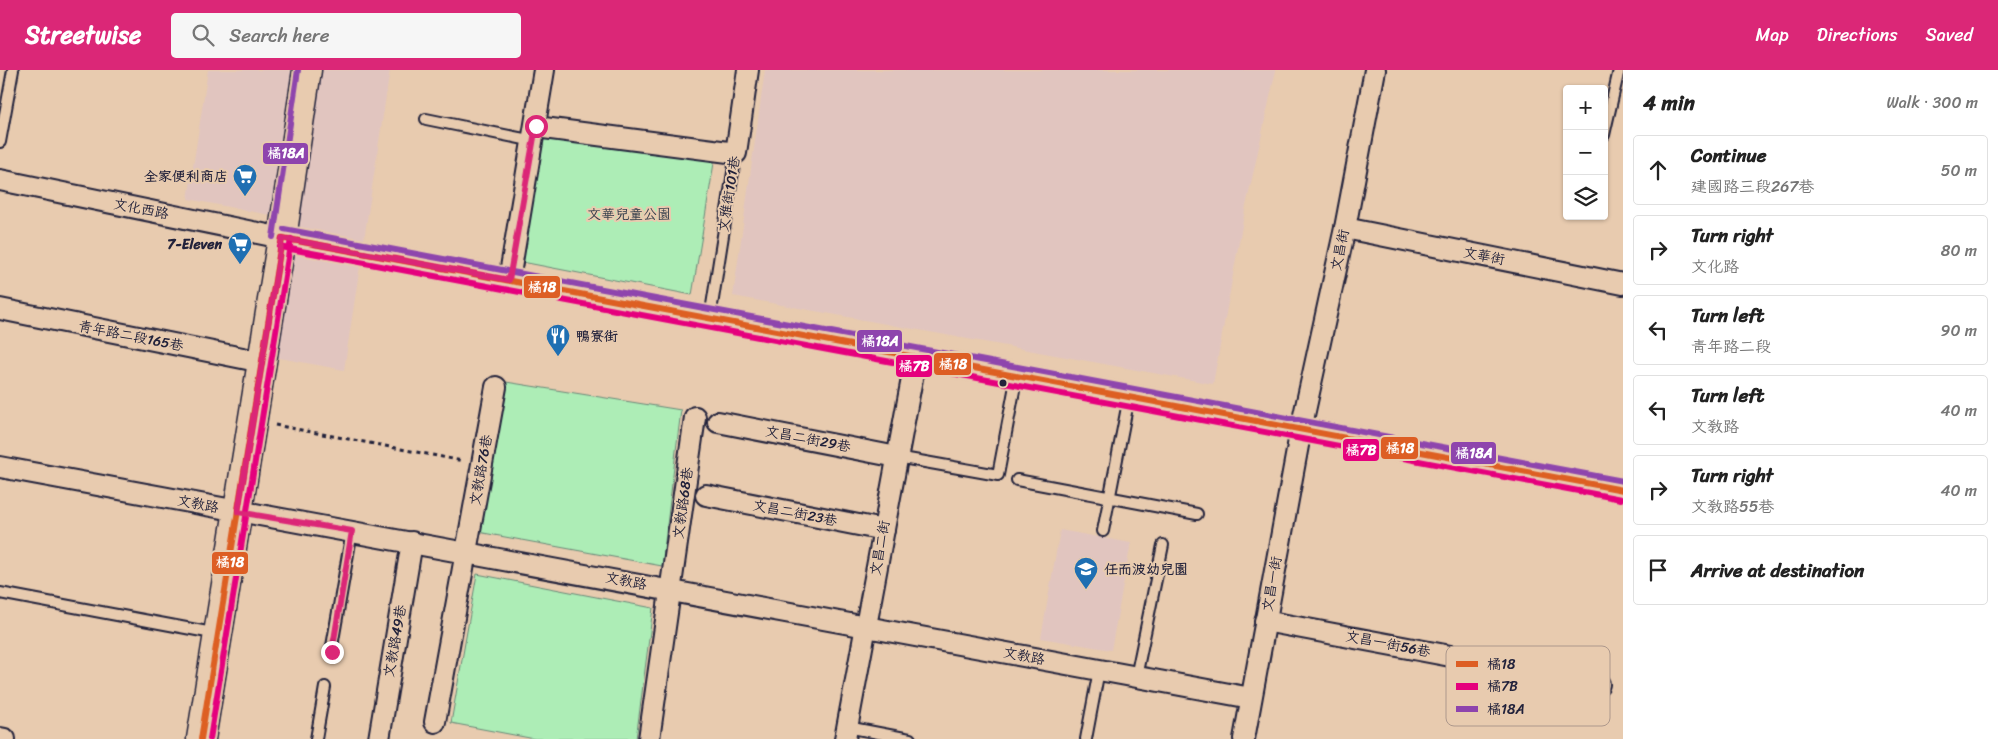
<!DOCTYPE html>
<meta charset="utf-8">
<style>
:root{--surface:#fff;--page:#f6f6f6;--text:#222;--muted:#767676;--line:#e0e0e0;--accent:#db2777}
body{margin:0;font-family:Sriracha,"LXGW WenKai TC",sans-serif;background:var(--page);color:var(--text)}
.controls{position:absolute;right:15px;top:15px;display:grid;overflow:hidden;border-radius:5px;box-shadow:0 1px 4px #0004}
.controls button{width:45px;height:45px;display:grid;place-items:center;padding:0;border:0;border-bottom:1px solid var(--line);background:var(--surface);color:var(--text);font:25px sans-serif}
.stop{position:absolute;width:15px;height:15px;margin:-11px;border:4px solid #db2777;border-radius:50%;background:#fff}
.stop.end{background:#db2777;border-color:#fff;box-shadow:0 1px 5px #0008}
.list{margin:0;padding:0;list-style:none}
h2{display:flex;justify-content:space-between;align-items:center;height:65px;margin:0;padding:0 20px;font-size:21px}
h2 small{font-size:16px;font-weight:400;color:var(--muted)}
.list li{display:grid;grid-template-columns:32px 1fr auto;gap:15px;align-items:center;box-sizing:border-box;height:70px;margin:0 10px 10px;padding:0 10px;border:1px solid var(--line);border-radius:5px}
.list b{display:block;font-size:19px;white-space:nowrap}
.list p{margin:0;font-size:16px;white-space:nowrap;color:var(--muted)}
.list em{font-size:16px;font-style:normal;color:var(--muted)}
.icon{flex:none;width:28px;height:28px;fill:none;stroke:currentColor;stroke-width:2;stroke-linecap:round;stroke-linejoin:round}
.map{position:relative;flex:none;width:1623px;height:669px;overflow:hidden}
header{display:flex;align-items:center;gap:30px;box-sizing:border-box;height:70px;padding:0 25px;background:var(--accent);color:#fff}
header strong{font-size:24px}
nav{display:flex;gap:28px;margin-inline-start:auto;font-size:18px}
.search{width:350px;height:45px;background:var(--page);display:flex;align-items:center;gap:12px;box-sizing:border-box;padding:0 18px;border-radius:5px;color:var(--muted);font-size:19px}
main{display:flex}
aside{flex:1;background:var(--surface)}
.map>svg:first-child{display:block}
.built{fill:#e1c5bf}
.green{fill:#adedb6;stroke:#688878}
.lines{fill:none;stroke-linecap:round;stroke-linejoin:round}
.lane-casing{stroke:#22223b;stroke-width:14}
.street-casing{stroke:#22223b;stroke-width:24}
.secondary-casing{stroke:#22223b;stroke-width:31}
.path{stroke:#22223b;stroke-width:3;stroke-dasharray:4 4;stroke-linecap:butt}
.lane{stroke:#e8cbaf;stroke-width:10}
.street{stroke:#e8cbaf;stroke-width:20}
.secondary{stroke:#e8cbaf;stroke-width:28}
.bus-1-casing{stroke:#e8cbaf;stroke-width:10}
.bus-2-casing{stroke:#e8cbaf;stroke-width:10}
.bus-3-casing{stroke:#e8cbaf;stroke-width:10}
.bus-1{stroke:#dd5e24;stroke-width:6}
.bus-2{stroke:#e5007d;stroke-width:6}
.bus-3{stroke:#8e44ad;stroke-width:6}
.route{stroke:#db2777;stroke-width:6}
.bus-dot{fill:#22223b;stroke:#e8cbaf;stroke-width:2}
.labels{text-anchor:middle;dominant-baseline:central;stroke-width:4;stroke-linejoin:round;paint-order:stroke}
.poi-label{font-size:14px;font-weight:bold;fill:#22223b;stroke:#e8cbaf;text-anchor:end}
.street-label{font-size:14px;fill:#22223b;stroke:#e8cbaf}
.park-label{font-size:14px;fill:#37404d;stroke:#e8cbaf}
.key{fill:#e8cbaf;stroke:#ad988c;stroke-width:1}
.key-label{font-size:14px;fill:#22223b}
.line-badge{stroke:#e8cbaf;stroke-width:2}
.badge-label{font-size:14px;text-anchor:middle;font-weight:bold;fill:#fff}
</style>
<header>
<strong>Streetwise</strong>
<div class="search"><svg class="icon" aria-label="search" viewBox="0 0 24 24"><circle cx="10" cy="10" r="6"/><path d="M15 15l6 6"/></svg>Search here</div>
<nav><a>Map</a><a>Directions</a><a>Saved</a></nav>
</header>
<main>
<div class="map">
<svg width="1623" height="669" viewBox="0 0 1623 669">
<rect width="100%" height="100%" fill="#e8cbaf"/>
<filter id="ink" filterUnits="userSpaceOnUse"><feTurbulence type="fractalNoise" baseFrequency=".02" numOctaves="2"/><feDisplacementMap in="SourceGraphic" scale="10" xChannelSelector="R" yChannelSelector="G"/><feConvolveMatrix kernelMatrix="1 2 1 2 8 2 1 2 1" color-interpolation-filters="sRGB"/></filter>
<g filter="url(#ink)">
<g class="built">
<path d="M 208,0 L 390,0 L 344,300 L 269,286 L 290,149 L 188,129 Z"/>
<path d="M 765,0 L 1276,0 L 1244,145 L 1213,314 L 733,226 Z"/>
<path d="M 1060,460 L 1131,473 L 1111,580 L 1041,568 Z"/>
</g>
<g class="green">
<path d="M 538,64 L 715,87 L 692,225 L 517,191 Z"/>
<path d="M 506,312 L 681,340 L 662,496 L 478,462 Z"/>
<path d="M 477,504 L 653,538 L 636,669 L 535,669 L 451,653 Z"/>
</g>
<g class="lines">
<defs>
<g id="lane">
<path d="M 426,49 L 534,71"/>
<path d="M 1604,65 L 1619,0"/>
<path d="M 0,72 L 13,0"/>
<path d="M 710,248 L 736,83"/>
<path d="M 897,387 L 998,405 L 1017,305"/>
<path d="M 1017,410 L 1197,444"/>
<path d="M 1103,461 L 1129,327"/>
<path d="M 0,523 L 218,564"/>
<path d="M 331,582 L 352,461"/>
<path d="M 1136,607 L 1163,475"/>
<path d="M 847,657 L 910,669"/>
<path d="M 316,669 L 325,617"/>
<path d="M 1086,669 L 1099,600"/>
</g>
<g id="street">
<path d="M 536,57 L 736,83 L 748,0"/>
<path d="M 0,110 L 282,168 L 1623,420"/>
<path d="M 1345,158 L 1623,214"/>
<path d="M 509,210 L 544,0"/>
<path d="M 0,239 L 262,292"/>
<path d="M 718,352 L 897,387"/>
<path d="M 0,397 L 1251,628"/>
<path d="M 706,425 L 884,460"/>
<path d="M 1265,551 L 1599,614"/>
<path d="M 435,652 L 496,317"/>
<path d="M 0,668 L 5,669"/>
<path d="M 379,669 L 412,472"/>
<path d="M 649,669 L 695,347"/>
<path d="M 845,669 L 916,287"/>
<path d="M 1244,669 L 1301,359 L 1345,158 L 1375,0"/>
</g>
<path id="secondary" d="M 201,669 L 282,168 L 307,0"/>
</defs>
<use href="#lane" class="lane-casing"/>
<use href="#street" class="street-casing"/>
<use href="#secondary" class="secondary-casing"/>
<path class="path" d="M 275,355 L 463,391"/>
<use href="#lane" class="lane"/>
<use href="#street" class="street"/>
<use href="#secondary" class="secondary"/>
<defs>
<g id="bus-1">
<path d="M 282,168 L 1623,420"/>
<path d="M 201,669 L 282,168"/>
</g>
<g id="bus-2">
<path d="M 280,177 L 1621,429"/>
<path d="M 210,669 L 291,169"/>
</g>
<g id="bus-3">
<path d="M 284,159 L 1623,411"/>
<path d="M 273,167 L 298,0"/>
</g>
</defs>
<use href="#bus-1" class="bus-1-casing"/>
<use href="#bus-2" class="bus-2-casing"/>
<use href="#bus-3" class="bus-3-casing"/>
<use href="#bus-1" class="bus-1"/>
<use href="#bus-2" class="bus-2"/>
<use href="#bus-3" class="bus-3"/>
</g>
</g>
<g class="lines" filter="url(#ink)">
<path class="route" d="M 332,582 L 352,461 L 238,442 L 282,168 L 509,210 L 536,56"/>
</g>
<defs>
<symbol id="supermarket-pin" viewBox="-11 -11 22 30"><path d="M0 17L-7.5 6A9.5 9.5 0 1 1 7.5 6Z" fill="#1f6fb2" stroke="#e8cbaf"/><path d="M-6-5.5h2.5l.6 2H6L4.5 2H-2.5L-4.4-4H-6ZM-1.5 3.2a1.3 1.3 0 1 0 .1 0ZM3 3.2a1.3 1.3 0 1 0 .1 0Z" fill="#fff"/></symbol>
<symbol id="restaurant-pin" viewBox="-11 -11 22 30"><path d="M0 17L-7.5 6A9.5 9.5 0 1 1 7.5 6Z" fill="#1f6fb2" stroke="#e8cbaf"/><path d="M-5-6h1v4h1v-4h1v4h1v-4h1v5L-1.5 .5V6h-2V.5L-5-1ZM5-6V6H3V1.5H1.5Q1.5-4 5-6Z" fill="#fff"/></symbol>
<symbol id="school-pin" viewBox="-11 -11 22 30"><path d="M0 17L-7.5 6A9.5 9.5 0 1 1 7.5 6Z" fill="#1f6fb2" stroke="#e8cbaf"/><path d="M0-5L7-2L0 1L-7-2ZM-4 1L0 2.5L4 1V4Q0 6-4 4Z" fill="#fff"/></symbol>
</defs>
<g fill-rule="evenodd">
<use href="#supermarket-pin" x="231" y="92" width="28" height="38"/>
<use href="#supermarket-pin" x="226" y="160" width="28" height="38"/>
<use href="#restaurant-pin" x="544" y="252" width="28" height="38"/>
<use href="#school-pin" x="1072" y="485" width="28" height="38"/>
</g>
<circle class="bus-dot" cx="1003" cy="313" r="4.5"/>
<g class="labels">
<g class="poi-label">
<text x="228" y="106">全家便利商店</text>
<text x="222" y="174">7-Eleven</text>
<text x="576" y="266" text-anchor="start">鴨寮街</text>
<text x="1104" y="499" text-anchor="start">任而波幼兒園</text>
</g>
<g class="street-label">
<text transform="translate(729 124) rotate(-81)">文雅街101巷</text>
<text transform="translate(141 139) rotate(11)">文化西路</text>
<text transform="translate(1340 180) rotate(-78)">文昌街</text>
<text transform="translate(1484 186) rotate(11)">文華街</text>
<text transform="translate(131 266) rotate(11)">青年路二段165巷</text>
<text transform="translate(808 369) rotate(11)">文昌二街29巷</text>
<text transform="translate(481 400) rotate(-80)">文教路76巷</text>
<text transform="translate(683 433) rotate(-82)">文教路68巷</text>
<text transform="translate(198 434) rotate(11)">文教路</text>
<text transform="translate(795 443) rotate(11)">文昌二街23巷</text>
<text transform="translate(880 478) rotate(-80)">文昌二街</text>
<text transform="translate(626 511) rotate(11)">文教路</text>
<text transform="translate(1272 514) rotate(-80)">文昌一街</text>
<text transform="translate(395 571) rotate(-80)">文教路49巷</text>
<text transform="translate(1388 574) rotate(11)">文昌一街56巷</text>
<text transform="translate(1024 586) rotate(11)">文教路</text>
</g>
<g class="park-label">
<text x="629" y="144">文華兒童公園</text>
</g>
</g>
<rect x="1446" y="576" width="164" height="80" rx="8" class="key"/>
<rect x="1456" y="591" width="22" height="6" fill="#dd5e24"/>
<rect x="1456" y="613" width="22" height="7" fill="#e5007d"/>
<rect x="1456" y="636" width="22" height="6" fill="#8e44ad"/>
<g class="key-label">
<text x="1487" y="599">橘18</text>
<text x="1487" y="621">橘7B</text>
<text x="1487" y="644">橘18A</text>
</g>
<g class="line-badge">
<rect x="262" y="72" width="47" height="23" rx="5" fill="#8e44ad"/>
<rect x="523" y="205" width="38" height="24" rx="5" fill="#dd5e24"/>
<rect x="856" y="259" width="47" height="24" rx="5" fill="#8e44ad"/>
<rect x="933" y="282" width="39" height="24" rx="5" fill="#dd5e24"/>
<rect x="895" y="284" width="38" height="24" rx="5" fill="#e5007d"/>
<rect x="1380" y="366" width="39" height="24" rx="5" fill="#dd5e24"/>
<rect x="1342" y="368" width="38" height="24" rx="5" fill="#e5007d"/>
<rect x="1450" y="371" width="47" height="24" rx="5" fill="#8e44ad"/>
<rect x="211" y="481" width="38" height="24" rx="5" fill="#dd5e24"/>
</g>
<g class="badge-label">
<text x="286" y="88">橘18A</text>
<text x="542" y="222">橘18</text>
<text x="880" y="276">橘18A</text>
<text x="953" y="299">橘18</text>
<text x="914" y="301">橘7B</text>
<text x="1400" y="383">橘18</text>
<text x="1361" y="385">橘7B</text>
<text x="1474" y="388">橘18A</text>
<text x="230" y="497">橘18</text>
</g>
</svg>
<div class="controls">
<button>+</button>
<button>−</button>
<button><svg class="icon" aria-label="layers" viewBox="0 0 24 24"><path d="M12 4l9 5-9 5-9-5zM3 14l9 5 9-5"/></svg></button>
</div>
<div class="stop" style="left:536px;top:56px"></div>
<div class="stop end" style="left:332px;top:582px"></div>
</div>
<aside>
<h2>4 min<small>Walk · 300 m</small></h2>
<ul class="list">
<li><svg class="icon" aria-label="ahead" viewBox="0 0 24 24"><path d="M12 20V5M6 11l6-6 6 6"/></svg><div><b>Continue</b><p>建國路三段267巷</p></div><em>50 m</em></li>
<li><svg class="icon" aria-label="right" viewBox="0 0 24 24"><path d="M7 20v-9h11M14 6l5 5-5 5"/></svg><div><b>Turn right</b><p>文化路</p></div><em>80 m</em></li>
<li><svg class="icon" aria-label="left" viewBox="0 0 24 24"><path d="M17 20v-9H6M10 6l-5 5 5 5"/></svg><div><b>Turn left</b><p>青年路二段</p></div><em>90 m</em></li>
<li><svg class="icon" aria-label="left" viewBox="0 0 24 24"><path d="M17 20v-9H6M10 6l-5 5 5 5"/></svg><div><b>Turn left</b><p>文教路</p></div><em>40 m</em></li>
<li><svg class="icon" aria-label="right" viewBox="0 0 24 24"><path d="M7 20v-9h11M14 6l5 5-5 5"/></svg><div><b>Turn right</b><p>文教路55巷</p></div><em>40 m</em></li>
<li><svg class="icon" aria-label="arrive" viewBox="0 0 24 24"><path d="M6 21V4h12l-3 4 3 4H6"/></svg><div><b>Arrive at destination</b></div></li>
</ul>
</aside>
</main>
